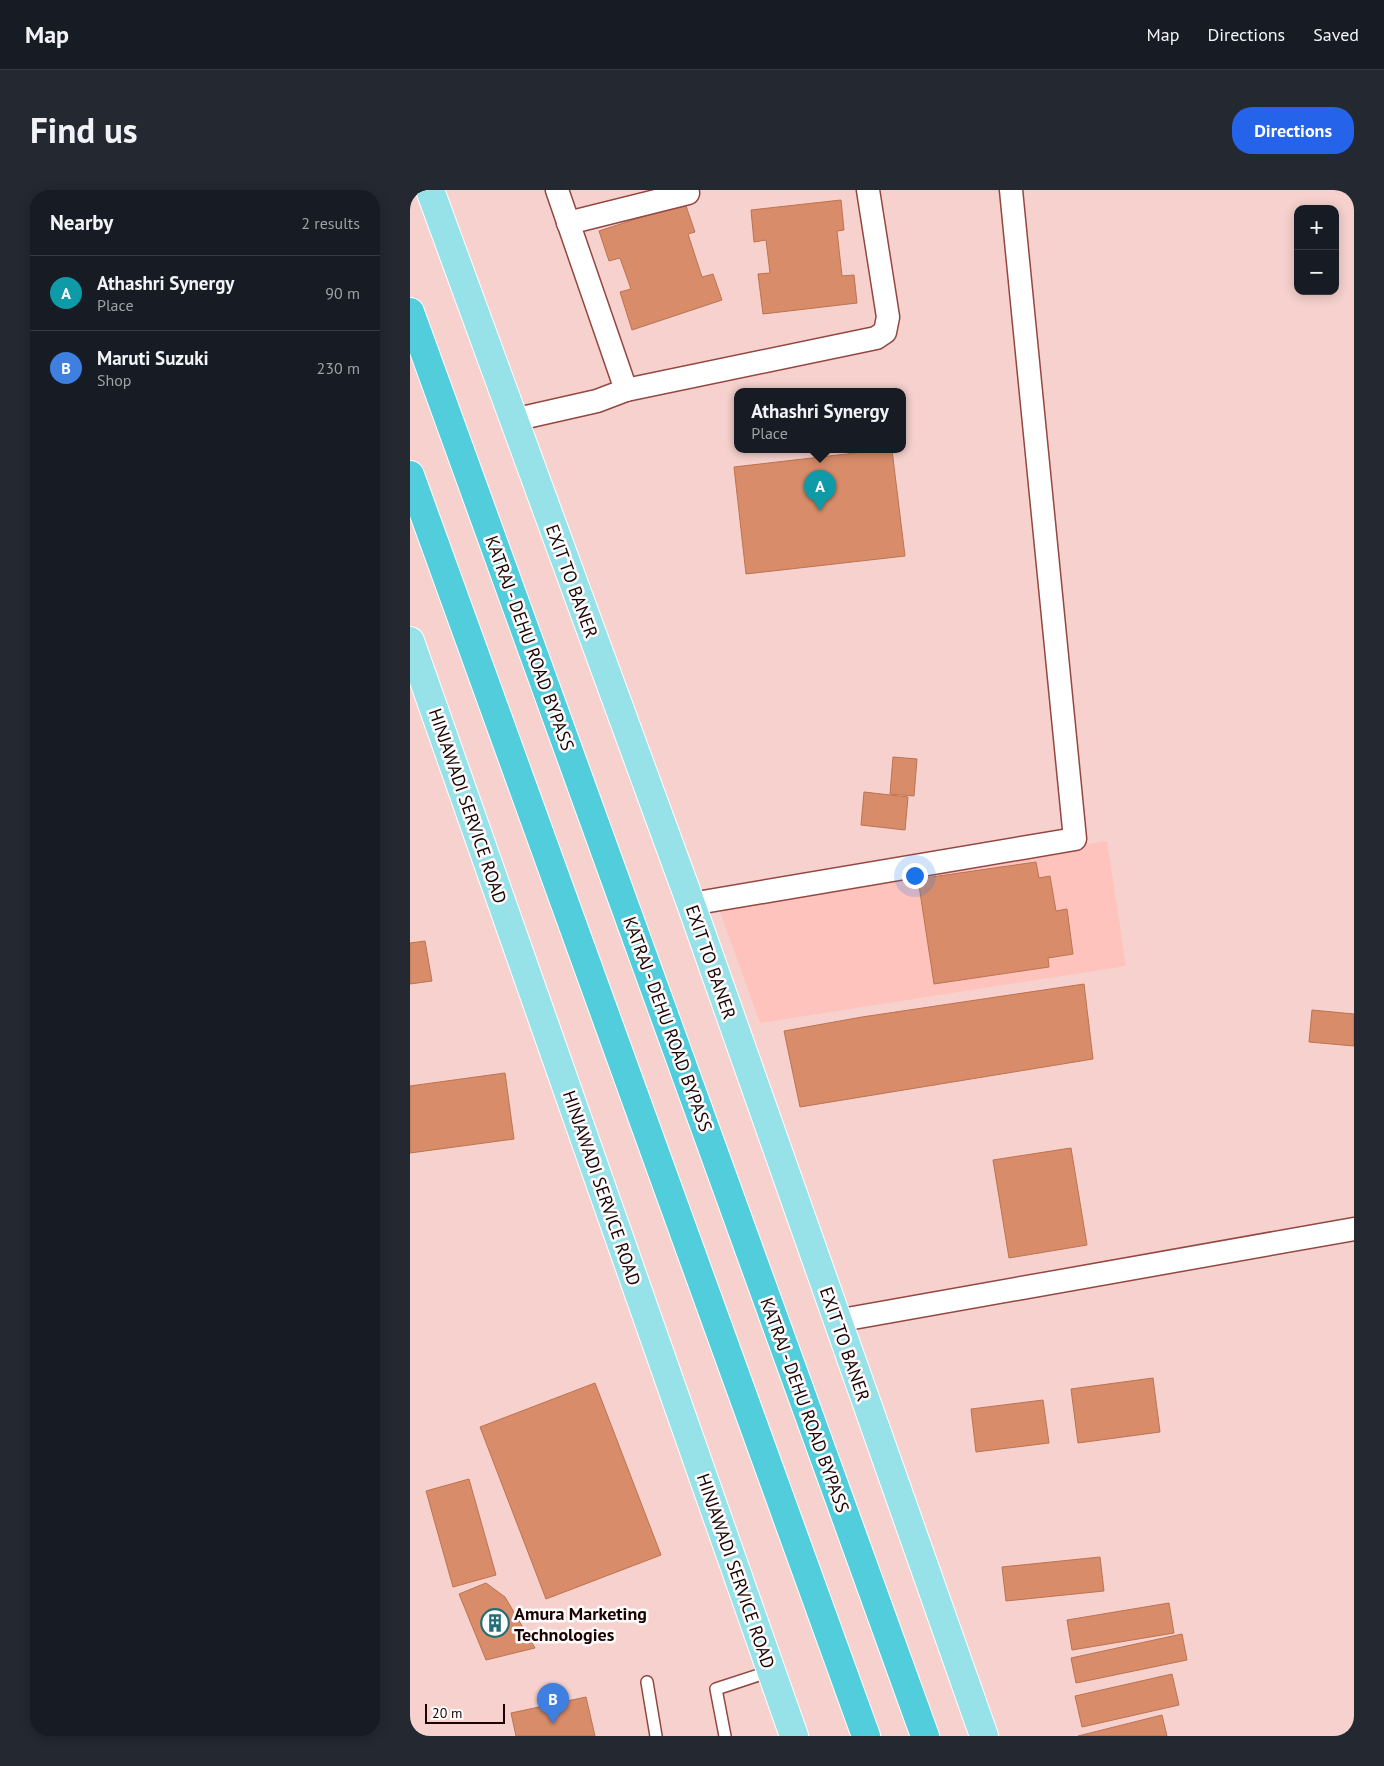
<!DOCTYPE html>
<meta charset="utf-8">
<style>
:root{--surface:#171b24;--page:#242831;--text:#f1f3f6;--muted:#9ea1a6;--line:#363941;--accent:#2563eb}
body{margin:0;font-family:"PT Sans",sans-serif;background:var(--page);color:var(--text)}
.controls{position:absolute;right:15px;top:15px;display:grid;overflow:hidden;border-radius:10px;box-shadow:0 2px 12px #0003}
.controls button{width:45px;height:45px;display:grid;place-items:center;padding:0;border:0;border-bottom:1px solid var(--line);background:var(--surface);color:var(--text);font:25px sans-serif}
.scale{position:absolute;left:15px;bottom:12px;width:80px;box-sizing:border-box;padding-left:5px;border:2px solid #1d0202;border-top:0;font-size:14px;line-height:18px;white-space:nowrap;color:#1d0202;-webkit-text-stroke:4px #fcfcfc;paint-order:stroke}
.you{position:absolute;left:504px;top:685px;width:18px;height:18px;margin:-12px;border:4px solid #fff;border-radius:50%;background:#1a73e8;box-shadow:0 0 0 8px #1a73e833}
.badge{display:grid;place-items:center;width:32px;height:32px;border-radius:50%;background:var(--accent);color:#fff;font-size:16px;font-weight:700}
.pin{position:absolute;translate:-50% -41px;filter:drop-shadow(0 1px 2px #0008)}
.pin::after{content:'';position:absolute;top:26px;width:18px;height:15px;background:inherit;clip-path:polygon(0 0,100% 0,50% 100%)}
.popup{position:absolute;left:324px;top:198px;width:172px;height:65px;box-sizing:border-box;display:grid;place-content:center;border-radius:10px;background:var(--surface);filter:drop-shadow(0 1px 4px #0005);font-size:16px;white-space:nowrap;color:var(--muted)}
.popup b{font-size:19px;color:var(--text)}
.popup::after{content:'';position:absolute;left:50%;top:100%;margin-left:-10px;border:10px solid transparent;border-top-color:var(--surface)}
.list{margin:0;padding:0;list-style:none}
h2{display:flex;justify-content:space-between;align-items:center;height:65px;margin:0;padding:0 20px;font-size:21px}
h2 small{font-size:16px;font-weight:400;color:var(--muted)}
.list li{display:grid;grid-template-columns:32px 1fr auto;gap:15px;align-items:center;box-sizing:border-box;height:75px;padding:0 20px;border-top:1px solid var(--line)}
.list b{display:block;font-size:19px;white-space:nowrap}
.list p{margin:0;font-size:16px;white-space:nowrap;color:var(--muted)}
.list em{font-size:16px;font-style:normal;color:var(--muted)}
.map{position:relative;flex:none;width:944px;height:1546px;overflow:hidden;border-radius:20px}
header{display:flex;align-items:center;gap:30px;box-sizing:border-box;height:70px;padding:0 25px;background:var(--surface);border-bottom:1px solid var(--line)}
header strong{font-size:24px}
nav{display:flex;gap:28px;margin-inline-start:auto;font-size:18px}
.intro{display:flex;align-items:center;justify-content:space-between;box-sizing:border-box;height:120px;padding:0 30px}
h1{margin:0;font-size:35px}
.button{padding:12px 22px;border-radius:20px;background:var(--accent);color:#fff;font-size:18px;font-weight:700}
main{display:flex;gap:30px;padding:0 30px}
aside{flex:1;background:var(--surface);border-radius:20px;box-shadow:0 2px 12px #0003}
.map>svg:first-child{display:block}
.built{fill:#fec3bd}
.building{fill:#d88c69;stroke:#bc7350}
.lines{fill:none;stroke-linecap:round;stroke-linejoin:round}
.lane-casing{stroke:#944742;stroke-width:14}
.street-casing{stroke:#944742;stroke-width:25}
.primary-casing{stroke:#fff;stroke-width:30}
.highway-casing{stroke:#fff;stroke-width:30}
.lane{stroke:#fff;stroke-width:11}
.street{stroke:#fff;stroke-width:22}
.primary{stroke:#97e1e9;stroke-width:28}
.highway{stroke:#51cddb;stroke-width:28}
.labels{text-anchor:middle;dominant-baseline:central;stroke-width:5;stroke-linejoin:round;paint-order:stroke}
.street-label{font-size:18px;fill:#1d0202;stroke:#fcfcfc}
.poi-label{font-size:18px;font-weight:bold;fill:#1d0202;stroke:#fcfcfc;text-anchor:start}
</style>
<header>
<strong>Map</strong>
<nav><a>Map</a><a>Directions</a><a>Saved</a></nav>
</header>
<div class="intro"><h1>Find us</h1><a class="button">Directions</a></div>
<main>
<aside>
<h2>Nearby<small>2 results</small></h2>
<ul class="list">
<li><span class="badge" style="background:#0f9aa8">A</span><div><b>Athashri Synergy</b><p>Place</p></div><em>90 m</em></li>
<li><span class="badge" style="background:#3f7fe0">B</span><div><b>Maruti Suzuki</b><p>Shop</p></div><em>230 m</em></li>
</ul>
</aside>
<div class="map">
<svg width="944" height="1546" viewBox="0 0 944 1546">
<rect width="100%" height="100%" fill="#f6d1cd"/>
<path class="built" d="M 697,651 L 716,776 L 350,833 L 308,716 Z"/>
<g class="building">
<path d="M 431,10 L 434,40 L 427,41 L 432,86 L 444,85 L 447,113 L 353,124 L 348,84 L 360,83 L 356,50 L 344,52 L 341,20 Z"/>
<path d="M 275,13 L 285,42 L 278,44 L 292,87 L 303,84 L 312,110 L 222,140 L 210,102 L 221,99 L 210,68 L 199,71 L 189,41 Z"/>
<path d="M 471,260 L 482,260 L 495,366 L 336,384 L 324,277 Z"/>
<path d="M 483,567 L 507,569 L 504,606 L 480,604 Z"/>
<path d="M 454,602 L 498,607 L 495,640 L 451,635 Z"/>
<path d="M 626,672 L 629,688 L 640,686 L 646,721 L 657,719 L 663,764 L 638,768 L 639,777 L 524,794 L 508,689 Z"/>
<path d="M 15,751 L 22,791 L 0,794 L 0,753 Z"/>
<path d="M 674,794 L 683,869 L 390,917 L 374,841 L 452,827 Z"/>
<path d="M 902,820 L 944,824 L 944,856 L 899,852 Z"/>
<path d="M 95,883 L 104,949 L 0,963 L 0,896 Z"/>
<path d="M 661,958 L 677,1055 L 599,1068 L 583,970 Z"/>
<path d="M 743,1188 L 750,1242 L 668,1253 L 661,1199 Z"/>
<path d="M 185,1193 L 251,1365 L 136,1409 L 70,1237 Z"/>
<path d="M 633,1210 L 639,1253 L 566,1262 L 561,1219 Z"/>
<path d="M 59,1289 L 86,1385 L 43,1397 L 16,1301 Z"/>
<path d="M 690,1367 L 694,1401 L 596,1411 L 592,1377 Z"/>
<path d="M 76,1393 L 95,1407 L 125,1458 L 76,1470 L 49,1404 Z"/>
<path d="M 759,1413 L 764,1443 L 662,1460 L 657,1430 Z"/>
<path d="M 772,1444 L 777,1470 L 666,1493 L 661,1468 Z"/>
<path d="M 762,1484 L 769,1515 L 672,1537 L 665,1506 Z"/>
<path d="M 176,1507 L 185,1546 L 106,1546 L 101,1523 Z"/>
<path d="M 752,1525 L 757,1546 L 668,1546 Z"/>
</g>
<g class="lines">
<defs>
<g id="lane">
<path d="M 237,1492 L 246,1546"/>
<path d="M 315,1546 L 306,1499 L 361,1481"/>
</g>
<g id="street">
<path d="M 147,0 L 216,200"/>
<path d="M 158,33 L 278,3"/>
<path d="M 103,230 L 187,211 L 216,200 L 466,148 L 475,142 L 478,127 L 458,0"/>
<path d="M 281,714 L 665,649 L 601,0"/>
<path d="M 426,1131 L 944,1039"/>
</g>
<g id="primary">
<path d="M 20,0 L 281,714 L 574,1546"/>
<path d="M 0,451 L 384,1546"/>
</g>
<g id="highway">
<path d="M 0,122 L 515,1546"/>
<path d="M 0,285 L 456,1546"/>
</g>
</defs>
<use href="#lane" class="lane-casing"/>
<use href="#street" class="street-casing"/>
<use href="#primary" class="primary-casing"/>
<use href="#highway" class="highway-casing"/>
<use href="#lane" class="lane"/>
<use href="#street" class="street"/>
<use href="#primary" class="primary"/>
<use href="#highway" class="highway"/>
</g>
<defs>
<symbol id="building-ring" viewBox="-11 -11 22 22"><circle r="9.5" fill="#fcfcfc" stroke="#236e76" stroke-width="1.5"/><path d="M-4-6H4V6H1V3H-1V6H-4ZM-2.5-4.3h1.7v1.8h-1.7ZM.8-4.3h1.7v1.8H.8ZM-2.5-1h1.7V.8h-1.7ZM.8-1h1.7V.8H.8Z" fill="#236e76"/></symbol>
</defs>
<g fill-rule="evenodd">
<use href="#building-ring" x="69" y="1417" width="32" height="32"/>
</g>
<g class="labels">
<g class="street-label">
<text transform="translate(162 391) rotate(70)">EXIT TO BANER</text>
<text transform="translate(120 453) rotate(70)">KATRAJ - DEHU ROAD BYPASS</text>
<text transform="translate(58 616) rotate(71)">HINJAWADI SERVICE ROAD</text>
<text transform="translate(301 772) rotate(71)">EXIT TO BANER</text>
<text transform="translate(258 834) rotate(70)">KATRAJ - DEHU ROAD BYPASS</text>
<text transform="translate(192 998) rotate(71)">HINJAWADI SERVICE ROAD</text>
<text transform="translate(435 1154) rotate(71)">EXIT TO BANER</text>
<text transform="translate(395 1215) rotate(70)">KATRAJ - DEHU ROAD BYPASS</text>
<text transform="translate(326 1381) rotate(71)">HINJAWADI SERVICE ROAD</text>
</g>
<g class="poi-label">
<text x="104" y="1423">Amura Marketing<tspan x="104" dy="21">Technologies</tspan></text>
</g>
</g>
</svg>
<div class="controls">
<button>+</button>
<button>−</button>
</div>
<div class="scale">20 m</div>
<div class="you"></div>
<div class="pin badge" style="left:410px;top:321px;background:#0f9aa8">A</div>
<div class="popup"><b>Athashri Synergy</b>Place</div>
<div class="pin badge" style="left:143px;top:1534px;background:#3f7fe0">B</div>
</div>
</main>
